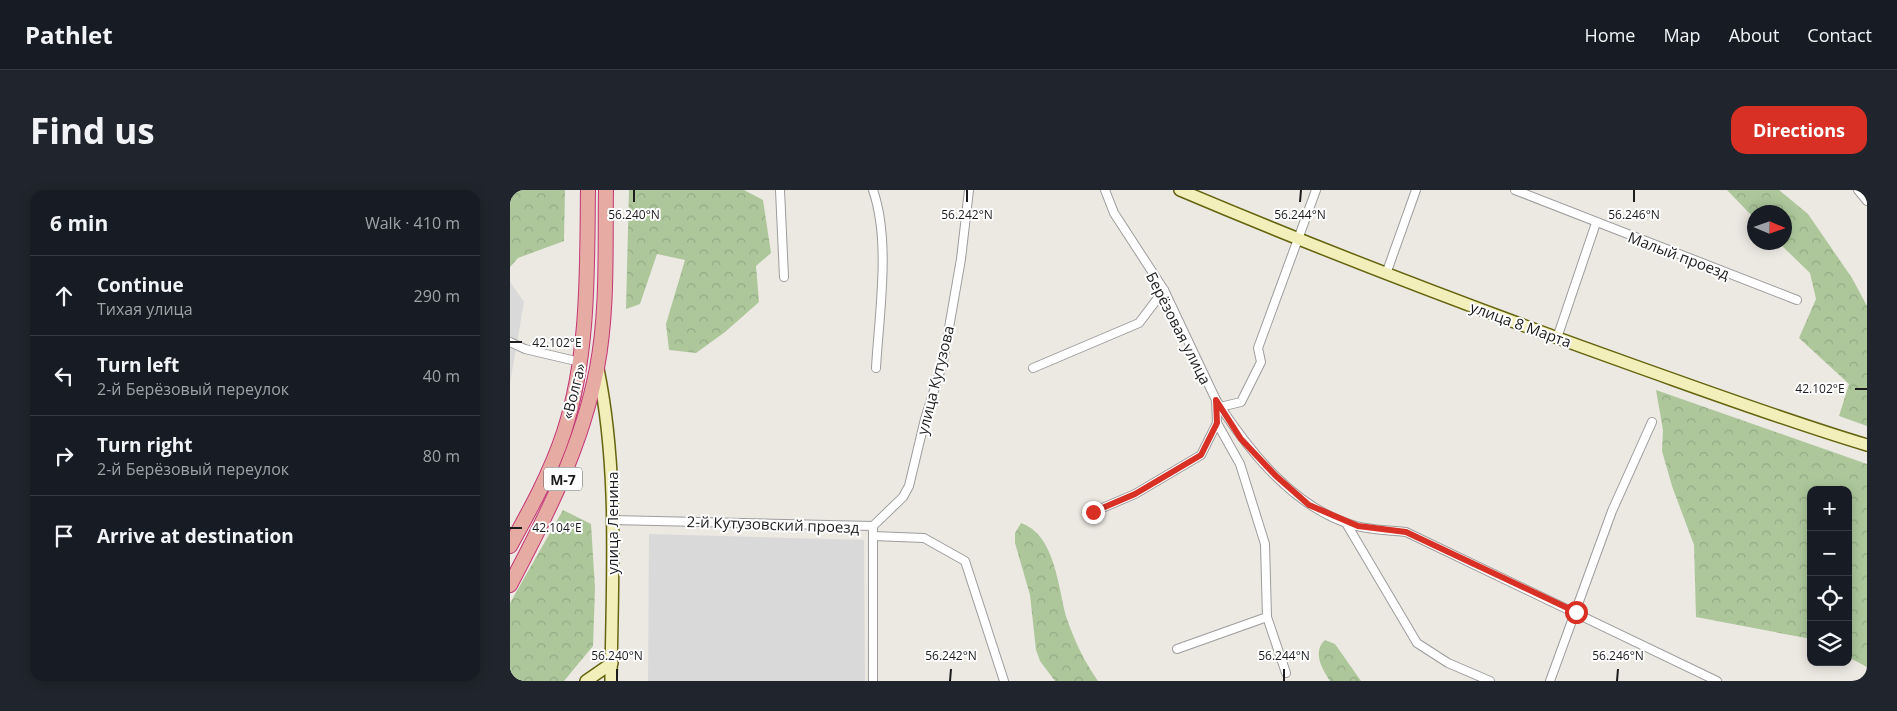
<!DOCTYPE html>
<meta charset="utf-8">
<style>
:root{--surface:#171b24;--page:#20242c;--text:#f1f3f6;--muted:#9ea1a6;--line:#363941;--accent:#d93025}
body{margin:0;font-family:"Open Sans",sans-serif;background:var(--page);color:var(--text)}
.controls{position:absolute;right:15px;bottom:15px;display:grid;overflow:hidden;border-radius:10px;box-shadow:0 2px 12px #0003}
.controls button{width:45px;height:45px;display:grid;place-items:center;padding:0;border:0;border-bottom:1px solid var(--line);background:var(--surface);color:var(--text);font:25px sans-serif}
.compass{position:absolute;left:1237px;top:15px;width:45px;height:45px;border-radius:50%;background:var(--surface);box-shadow:0 2px 12px #0003;rotate:92deg}
.stop{position:absolute;width:15px;height:15px;margin:-11px;border:4px solid #d93025;border-radius:50%;background:#fff}
.stop.end{background:#d93025;border-color:#fff;box-shadow:0 1px 5px #0008}
.list{margin:0;padding:0;list-style:none}
h2{display:flex;justify-content:space-between;align-items:center;height:65px;margin:0;padding:0 20px;font-size:21px}
h2 small{font-size:16px;font-weight:400;color:var(--muted)}
.list li{display:grid;grid-template-columns:32px 1fr auto;gap:15px;align-items:center;box-sizing:border-box;height:80px;padding:0 20px;border-top:1px solid var(--line)}
.list b{display:block;font-size:19px;white-space:nowrap}
.list p{margin:0;font-size:16px;white-space:nowrap;color:var(--muted)}
.list em{font-size:16px;font-style:normal;color:var(--muted)}
.icon{flex:none;width:28px;height:28px;fill:none;stroke:currentColor;stroke-width:2;stroke-linecap:round;stroke-linejoin:round}
.map{position:relative;flex:none;width:1357px;height:491px;overflow:hidden;border-radius:15px}
header{display:flex;align-items:center;gap:30px;box-sizing:border-box;height:70px;padding:0 25px;background:var(--surface);border-bottom:1px solid var(--line)}
header strong{font-size:24px}
nav{display:flex;gap:28px;margin-inline-start:auto;font-size:18px}
.intro{display:flex;align-items:center;justify-content:space-between;box-sizing:border-box;height:120px;padding:0 30px}
h1{margin:0;font-size:35px}
.button{padding:12px 22px;border-radius:15px;background:var(--accent);color:#fff;font-size:18px;font-weight:700}
main{display:flex;gap:30px;padding:0 30px}
aside{flex:1;background:var(--surface);border-radius:15px;box-shadow:0 2px 12px #0003}
.map>svg:first-child{display:block}
.residential{fill:#dad9d9}
.forest{fill:url(#forest-crowns)}
.lines{fill:none;stroke-linecap:round;stroke-linejoin:round}
.minor-casing{stroke:#9d9d9d;stroke-width:10}
.secondary-casing{stroke:#656510;stroke-width:14}
.trunk-casing{stroke:#c33675;stroke-width:16}
.minor{stroke:#fff;stroke-width:8}
.secondary{stroke:#f2efbb;stroke-width:11}
.trunk{stroke:#e6aca4;stroke-width:14}
.route{stroke:#d93025;stroke-width:6}
.ticks{fill:none;stroke:#1c1c1c;stroke-width:2}
.labels{text-anchor:middle;dominant-baseline:central;stroke-width:4;stroke-linejoin:round;paint-order:stroke}
.shield{fill:#fff;stroke:#606060;stroke-width:1}
.shield-label{font-size:14px;font-weight:bold;fill:#1c1c1c}
.street-label{font-size:15px;fill:#1c1c1c;stroke:#fff}
.ticks-label{font-size:12px;text-anchor:middle;fill:#1c1c1c;stroke:#fff;stroke-width:4;stroke-linejoin:round;paint-order:stroke}
</style>
<header>
<strong>Pathlet</strong>
<nav><a>Home</a><a>Map</a><a>About</a><a>Contact</a></nav>
</header>
<div class="intro"><h1>Find us</h1><a class="button">Directions</a></div>
<main>
<aside>
<h2>6 min<small>Walk · 410 m</small></h2>
<ul class="list">
<li><svg class="icon" aria-label="ahead" viewBox="0 0 24 24"><path d="M12 20V5M6 11l6-6 6 6"/></svg><div><b>Continue</b><p>Тихая улица</p></div><em>290 m</em></li>
<li><svg class="icon" aria-label="left" viewBox="0 0 24 24"><path d="M17 20v-9H6M10 6l-5 5 5 5"/></svg><div><b>Turn left</b><p>2-й Берёзовый переулок</p></div><em>40 m</em></li>
<li><svg class="icon" aria-label="right" viewBox="0 0 24 24"><path d="M7 20v-9h11M14 6l5 5-5 5"/></svg><div><b>Turn right</b><p>2-й Берёзовый переулок</p></div><em>80 m</em></li>
<li><svg class="icon" aria-label="arrive" viewBox="0 0 24 24"><path d="M6 21V4h12l-3 4 3 4H6"/></svg><div><b>Arrive at destination</b></div></li>
</ul>
</aside>
<div class="map">
<svg width="1357" height="491" viewBox="0 0 1357 491">
<defs>
<pattern id="forest-crowns" width="20" height="18" patternUnits="userSpaceOnUse" patternTransform="scale(1.25)"><rect width="20" height="18" fill="#adc79b"/><path d="M2 6a3 3 0 1 1 6 0M12 15a3 3 0 1 1 6 0" fill="none" stroke="#94aa85"/></pattern>
</defs>
<rect width="100%" height="100%" fill="#ece8e2"/>
<g class="residential">
<path d="M 0,92 L 14,112 L 0,193 Z"/>
<path d="M 139,344 L 354,350 L 355,491 L 138,491 Z"/>
</g>
<g class="forest">
<path d="M 0,0 L 55,0 L 54,51 L 8,68 L 0,77 Z"/>
<path d="M 119,0 L 234,0 L 253,10 L 261,63 L 246,76 L 249,112 L 215,142 L 186,163 L 159,160 L 156,134 L 175,70 L 147,64 L 130,114 L 116,119 Z"/>
<path d="M 1217,0 L 1269,0 L 1298,24 L 1342,88 L 1357,116 L 1357,236 L 1329,226 L 1339,194 L 1289,148 L 1306,109 L 1300,83 L 1269,53 L 1274,52 L 1274,22 L 1244,22 L 1244,28 Z"/>
<path d="M 1146,200 L 1357,274 L 1357,477 L 1338,467 L 1338,300 L 1301,300 L 1301,449 L 1186,427 L 1184,355 L 1162,296 L 1152,261 L 1153,240 Z"/>
<path d="M 53,320 L 81,334 L 85,398 L 83,456 L 54,491 L 0,491 L 0,413 Z"/>
<path d="M 511,333 C 546,345 548,399 557,429 C 565,452 574,471 588,491 L 545,491 L 530,471 L 526,460 L 520,405 L 505,353 L 505,343 Z"/>
<path d="M 815,450 L 825,454 L 851,491 L 820,491 C 812,479 802,462 815,450 Z"/>
</g>
<g class="lines">
<defs>
<g id="minor">
<path d="M 270,0 L 274,87"/>
<path d="M 363,0 C 381,52 369,124 366,178"/>
<path d="M 595,0 L 604,23 L 654,100 L 706,210 L 707,233 L 730,274 L 755,354 L 757,427 L 776,483"/>
<path d="M 1005,0 L 1287,110"/>
<path d="M 1348,0 L 1357,11"/>
<path d="M 876,84 L 906,0"/>
<path d="M 1047,148 L 1086,33"/>
<path d="M 0,152 L 15,159 L 70,172"/>
<path d="M 523,178 L 629,133 L 654,100"/>
<path d="M 706,210 C 739,261 784,319 846,336 C 861,340 879,340 896,342 L 1207,491"/>
<path d="M 710,217 L 731,212 L 751,172 L 748,158 L 806,0"/>
<path d="M 583,322 L 625,304 L 691,265 L 707,233"/>
<path d="M 102,330 L 363,336 L 363,346 L 414,348 L 455,371 L 494,491"/>
<path d="M 836,333 L 907,453 L 938,473 L 980,491"/>
<path d="M 363,336 L 393,307 L 399,296 L 415,229 L 433,172 L 451,69 L 459,0"/>
<path d="M 363,346 L 363,491"/>
<path d="M 667,459 L 757,427"/>
<path d="M 1040,491 L 1102,321 L 1142,232"/>
</g>
<g id="secondary">
<path d="M 670,0 C 821,64 974,122 1128,177 C 1204,204 1280,232 1357,255"/>
<path d="M 88,179 C 109,281 102,387 101,491"/>
<path d="M 76,491 L 102,473"/>
</g>
<g id="trunk">
<path d="M 0,356 C 20,320 41,282 54,242 C 79,165 77,81 78,0"/>
<path d="M 0,395 C 37,325 72,256 87,178 C 98,120 95,58 96,0"/>
</g>
</defs>
<use href="#minor" class="minor-casing"/>
<use href="#secondary" class="secondary-casing"/>
<use href="#trunk" class="trunk-casing"/>
<use href="#minor" class="minor"/>
<use href="#secondary" class="secondary"/>
<use href="#trunk" class="trunk"/>
</g>
<g class="lines">
<path class="route" d="M 583,322 L 625,304 L 691,265 L 707,233 L 706,210 L 731,249 L 766,286 L 799,315 L 848,336 L 896,342 L 1066,422"/>
</g>
<path class="ticks" d="M 124,12 L 124,0M 457,12 L 457,0M 790,12 L 791,0M 1124,12 L 1124,0M 0,152 L 12,152M 1345,199 L 1357,199M 0,338 L 12,338M 107,491 L 107,479M 440,491 L 441,479M 774,491 L 774,479M 1107,491 L 1108,479"/>
<g class="labels">
<rect class="shield" x="34" y="277.5" width="38" height="23" rx="4"/>
<g class="shield-label">
<text x="53" y="289">М-7</text>
</g>
<g class="street-label">
<text transform="translate(1169 65) rotate(21)">Малый проезд</text>
<text transform="translate(1011 134) rotate(20)">улица 8 Марта</text>
<text transform="translate(669 138) rotate(63)">Берёзовая улица</text>
<text transform="translate(425 190) rotate(-76)">улица Кутузова</text>
<text transform="translate(63 201) rotate(-76)">«Волга»</text>
<text transform="translate(102 333) rotate(-90)">улица Ленина</text>
<text transform="translate(263 334) rotate(2)">2-й Кутузовский проезд</text>
</g>
</g>
<g class="ticks-label">
<text x="124" y="29">56.240°N</text>
<text x="457" y="29">56.242°N</text>
<text x="790" y="29">56.244°N</text>
<text x="1124" y="29">56.246°N</text>
<text x="47" y="157">42.102°E</text>
<text x="1310" y="203">42.102°E</text>
<text x="47" y="342">42.104°E</text>
<text x="107" y="470">56.240°N</text>
<text x="441" y="470">56.242°N</text>
<text x="774" y="470">56.244°N</text>
<text x="1108" y="470">56.246°N</text>
</g>
</svg>
<div class="controls">
<button>+</button>
<button>−</button>
<button><svg class="icon" aria-label="locate" viewBox="0 0 24 24"><circle cx="12" cy="12" r="6"/><path d="M12 2v4M12 18v4M2 12h4M18 12h4"/></svg></button>
<button><svg class="icon" aria-label="layers" viewBox="0 0 24 24"><path d="M12 4l9 5-9 5-9-5zM3 14l9 5 9-5"/></svg></button>
</div>
<svg class="compass" viewBox="-18 -18 36 36"><path d="M0-13l5 13h-10z" fill="#e53935"/><path d="M0 13l5-13h-10z" fill="#9ea1a6"/></svg>
<div class="stop" style="left:1066px;top:422px"></div>
<div class="stop end" style="left:583px;top:322px"></div>
</div>
</main>
